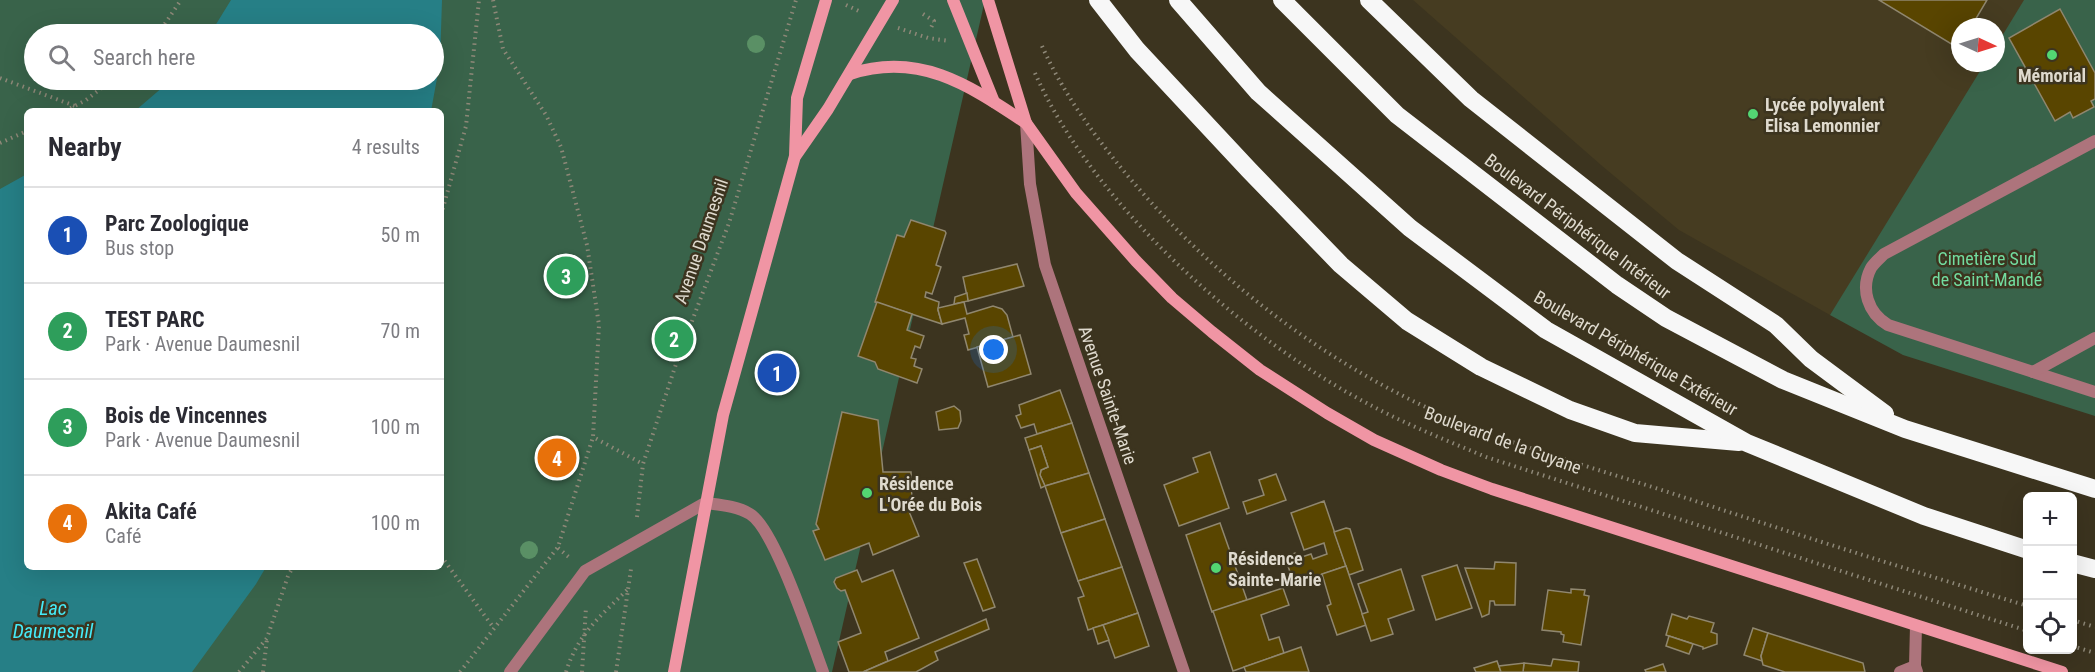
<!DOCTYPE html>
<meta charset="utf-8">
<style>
:root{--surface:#fff;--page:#f2f2f3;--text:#2b2b33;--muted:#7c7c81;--line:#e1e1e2;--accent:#0f766e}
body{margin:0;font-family:"Roboto Condensed",sans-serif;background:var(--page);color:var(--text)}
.controls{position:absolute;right:18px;bottom:18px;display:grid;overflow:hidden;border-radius:9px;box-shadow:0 6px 24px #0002}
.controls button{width:54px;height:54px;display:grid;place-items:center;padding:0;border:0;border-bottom:2px solid var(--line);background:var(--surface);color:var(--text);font:30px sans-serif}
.compass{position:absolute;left:1951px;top:18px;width:54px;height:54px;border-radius:50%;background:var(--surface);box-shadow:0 6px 24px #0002;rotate:94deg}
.you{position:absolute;left:994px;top:350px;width:21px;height:21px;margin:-15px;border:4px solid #fff;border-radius:50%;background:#1a73e8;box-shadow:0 0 0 9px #1a73e833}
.badge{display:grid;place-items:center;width:39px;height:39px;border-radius:50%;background:var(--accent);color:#fff;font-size:20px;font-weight:700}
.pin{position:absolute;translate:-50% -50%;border:3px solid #fff;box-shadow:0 2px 6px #0006}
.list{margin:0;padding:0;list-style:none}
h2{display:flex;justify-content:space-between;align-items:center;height:78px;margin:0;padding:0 24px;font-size:26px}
h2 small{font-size:20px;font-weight:400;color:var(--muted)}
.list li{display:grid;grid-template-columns:39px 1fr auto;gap:18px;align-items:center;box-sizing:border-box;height:96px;padding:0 24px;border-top:2px solid var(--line)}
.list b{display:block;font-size:22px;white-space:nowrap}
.list p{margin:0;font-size:20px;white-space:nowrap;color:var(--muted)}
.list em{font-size:20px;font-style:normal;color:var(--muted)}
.icon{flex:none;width:33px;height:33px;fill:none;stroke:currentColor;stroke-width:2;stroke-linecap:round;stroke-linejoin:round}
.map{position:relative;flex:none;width:2095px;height:672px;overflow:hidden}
.search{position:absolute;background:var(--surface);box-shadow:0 6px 24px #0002;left:24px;top:24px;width:420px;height:66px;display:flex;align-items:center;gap:15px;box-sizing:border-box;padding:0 21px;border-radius:33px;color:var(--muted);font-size:22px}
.panel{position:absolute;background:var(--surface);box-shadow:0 6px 24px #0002;left:24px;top:108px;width:420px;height:462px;border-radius:9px}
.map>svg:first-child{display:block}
.built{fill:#463c21;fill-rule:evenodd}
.green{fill:#39634a;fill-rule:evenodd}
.water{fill:#267f86}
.building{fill:#594500;stroke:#90876f;stroke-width:1.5}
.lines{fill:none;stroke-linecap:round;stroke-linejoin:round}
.path{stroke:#8e8878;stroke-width:4;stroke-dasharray:1.5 4.5;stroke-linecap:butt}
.lane{stroke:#ad747c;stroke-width:12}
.street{stroke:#ad747c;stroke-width:12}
.secondary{stroke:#f095a4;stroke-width:12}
.highway{stroke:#f7f7f7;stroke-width:18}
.tree{fill:#5a9065}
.poi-dot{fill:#53d673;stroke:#3c341f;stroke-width:2}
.labels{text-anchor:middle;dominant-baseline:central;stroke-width:5;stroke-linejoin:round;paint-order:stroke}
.poi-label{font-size:18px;font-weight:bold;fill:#dfdace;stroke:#3c341f;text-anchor:start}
.street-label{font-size:18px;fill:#dfdace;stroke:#3c341f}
.park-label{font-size:18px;fill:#72dc9f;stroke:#3c341f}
.water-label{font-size:20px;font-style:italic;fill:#45ebf8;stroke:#3c341f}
</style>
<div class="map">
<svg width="2095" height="672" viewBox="0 0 2095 672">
<rect width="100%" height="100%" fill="#3c341f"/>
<path class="built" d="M 1413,0 L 2040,0 L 1830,315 L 1679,230 L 1601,165 ZM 1960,27 L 1996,27 L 1996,63 L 1960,63 Z"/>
<g class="green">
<path d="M 0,0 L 985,0 L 832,672 L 0,672 ZM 34,34 L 434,34 L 434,80 L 34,80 ZM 27,111 L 441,111 L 441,567 L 27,567 Z"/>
<path d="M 2024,0 L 2095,0 L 2095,416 L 1903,355 L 1830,315 L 1985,63 L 1996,63 L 1996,46 Z"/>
</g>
<g class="water">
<path d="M 231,0 L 442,0 L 440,62 L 431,111 L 135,111 L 171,80 L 434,80 L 434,34 L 210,34 Z"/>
<path d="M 27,174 L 27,567 L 266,567 L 256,584 L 192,672 L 0,672 L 0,189 Z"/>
</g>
<g class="building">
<path d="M 1879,0 L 1987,0 L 1971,27 L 1960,27 L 1960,45 L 1958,48 Z"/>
<path d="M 2060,9 L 2095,73 L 2095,99 L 2091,101 L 2094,107 L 2073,118 L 2070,112 L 2055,121 L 2009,38 Z"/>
<path d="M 911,220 L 945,231 L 946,233 L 936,265 L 941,267 L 932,294 L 926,292 L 925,297 L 939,302 L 938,310 L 942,324 L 875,302 L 897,235 L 904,237 Z"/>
<path d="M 1017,264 L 1024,286 L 968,301 L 963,277 Z"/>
<path d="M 967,293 L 968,301 L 954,304 L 955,297 Z"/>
<path d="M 877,302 L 912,314 L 907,330 L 924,336 L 920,348 L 915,346 L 911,358 L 916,359 L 914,366 L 922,369 L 917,383 L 878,369 L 875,362 L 858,356 Z"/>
<path d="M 964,302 L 967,314 L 993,306 L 1002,309 L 1007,315 L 1013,337 L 968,350 L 964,335 L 969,334 L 965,318 L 942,324 L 938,310 L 938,308 Z"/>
<path d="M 1020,335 L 1031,374 L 988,387 L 977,347 Z"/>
<path d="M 1060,390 L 1072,423 L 1037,434 L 1034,424 L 1021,428 L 1016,416 L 1021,414 L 1019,405 Z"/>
<path d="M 954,406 L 960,411 L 961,421 L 958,428 L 939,430 L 936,412 Z"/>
<path d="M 842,412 L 878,420 L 883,472 L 911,472 L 912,502 L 906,504 L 919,536 L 873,555 L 869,543 L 825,560 L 813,531 L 819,529 L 816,524 Z"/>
<path d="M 1072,423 L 1089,473 L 1045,486 L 1040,475 L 1041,470 L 1048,467 L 1041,446 L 1029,450 L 1025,438 Z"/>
<path d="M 551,445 L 568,451 L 562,467 L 545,461 Z"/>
<path d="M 1041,446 L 1048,467 L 1041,470 L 1040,475 L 1045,486 L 1041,488 L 1029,450 Z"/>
<path d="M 1210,452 L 1229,508 L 1179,526 L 1164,485 L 1198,472 L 1193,458 Z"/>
<path d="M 1089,473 L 1105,519 L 1061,533 L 1045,486 Z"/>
<path d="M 1276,474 L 1286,500 L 1247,514 L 1243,502 L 1264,495 L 1259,480 Z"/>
<path d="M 1324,501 L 1346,566 L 1294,584 L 1285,557 L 1295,553 L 1302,557 L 1311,554 L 1313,559 L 1327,554 L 1324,543 L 1304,550 L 1291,513 Z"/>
<path d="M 1105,519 L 1122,567 L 1078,581 L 1061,533 Z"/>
<path d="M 1220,523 L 1247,600 L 1212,612 L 1186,535 Z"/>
<path d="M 1346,528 L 1350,529 L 1363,570 L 1349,575 L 1334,532 Z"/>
<path d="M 977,559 L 995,607 L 983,611 L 964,563 Z"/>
<path d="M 1495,562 L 1516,563 L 1515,605 L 1495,605 L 1494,601 L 1490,601 L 1489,614 L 1482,617 L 1465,568 L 1494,569 Z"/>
<path d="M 1457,565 L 1472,608 L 1436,620 L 1422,576 Z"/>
<path d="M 1346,566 L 1366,625 L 1337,635 L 1327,606 L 1331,604 L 1322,574 Z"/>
<path d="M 1122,567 L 1138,613 L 1088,630 L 1078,598 L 1084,596 L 1078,581 Z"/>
<path d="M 1401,569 L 1414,610 L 1388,619 L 1393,634 L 1371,641 L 1362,614 L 1368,612 L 1358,584 Z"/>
<path d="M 857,570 L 862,582 L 893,570 L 919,638 L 885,652 L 888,661 L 863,672 L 849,672 L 838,642 L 861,633 L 845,590 L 841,591 L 837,588 L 834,582 L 836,578 Z"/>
<path d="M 1283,588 L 1289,605 L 1261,615 L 1269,640 L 1279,637 L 1284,653 L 1233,671 L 1213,611 Z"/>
<path d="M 1571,589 L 1585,590 L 1584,595 L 1589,596 L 1581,645 L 1563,642 L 1564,635 L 1561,634 L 1561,632 L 1542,630 L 1548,590 L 1571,593 Z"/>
<path d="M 1138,613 L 1149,646 L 1115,658 L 1103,625 Z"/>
<path d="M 1672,614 L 1687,619 L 1689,616 L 1714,623 L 1711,632 L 1717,634 L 1717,644 L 1703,649 L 1703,647 L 1666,635 Z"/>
<path d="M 986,619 L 989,629 L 935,652 L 938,660 L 916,672 L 863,672 Z"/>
<path d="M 1103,625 L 1109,640 L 1098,644 L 1093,628 Z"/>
<path d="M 1753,628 L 1768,633 L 1761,656 L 1762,661 L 1744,655 Z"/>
<path d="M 1768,633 L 1863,663 L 1865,672 L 1785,672 L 1763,665 L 1761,656 Z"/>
<path d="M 1669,636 L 1693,644 L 1689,654 L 1666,646 Z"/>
<path d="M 1301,647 L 1309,672 L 1246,672 L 1244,667 Z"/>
<path d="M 1553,659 L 1579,662 L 1578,672 L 1523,672 L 1524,663 L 1551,666 Z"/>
<path d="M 1497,661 L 1501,672 L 1476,672 L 1474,668 Z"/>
<path d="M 1524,663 L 1523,672 L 1501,672 L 1499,666 Z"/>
<path d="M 1663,664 L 1666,672 L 1646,672 L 1645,670 Z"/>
</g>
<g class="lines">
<g class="path">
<path d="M 493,0 L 503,49 L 546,115 L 561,147 L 587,245 L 599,325 L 593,437 L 643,464"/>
<path d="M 846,5 L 861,12"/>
<path d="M 923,14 L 934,21 L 930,30"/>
<path d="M 898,28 L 928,38 L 949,41"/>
<path d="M 158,34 L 181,0"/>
<path d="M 1042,46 C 1062,91 1091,131 1122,169 C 1219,286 1346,381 1490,434 C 1550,456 1613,474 1674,494 C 1792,533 1909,570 2028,606"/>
<path d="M 1035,73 C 1093,205 1246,341 1374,407 C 1410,426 1448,441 1486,457 L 2028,631"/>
<path d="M 0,78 L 75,106"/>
<path d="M 65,111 L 86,100 L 112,80"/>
<path d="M 0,143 L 27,131"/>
<path d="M 441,215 L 466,126 L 479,0"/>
<path d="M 637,517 L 643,464 L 677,361 L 729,223 L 796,0"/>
<path d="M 558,548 L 570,558"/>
<path d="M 441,556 L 493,627"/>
<path d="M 2072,620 L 2095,627"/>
<path d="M 2072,646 L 2095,653"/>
<path d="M 239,672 L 267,638 L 288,576 L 293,567"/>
<path d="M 263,672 L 267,639"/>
<path d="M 460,672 L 558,547 L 593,437"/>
<path d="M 566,672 C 578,633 601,616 629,588"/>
<path d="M 582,672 L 586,607"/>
<path d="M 616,672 L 631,569"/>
</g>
<g class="lane">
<path d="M 2095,141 L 1884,254 C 1880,258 1874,263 1871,268 C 1860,289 1868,313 1888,325 L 2095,392"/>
<path d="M 2033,372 L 2095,338"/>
<path d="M 1900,672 L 1915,666"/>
</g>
<g class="street">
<path d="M 1026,123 L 1030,184 L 1045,265 L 1184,672"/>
<path d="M 1916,626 L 1915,666 L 1917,672"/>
<path d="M 510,672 L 585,571 L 705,503 C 720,505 737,506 750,514 C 775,529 811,640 823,672"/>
</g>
<g class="secondary">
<path d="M 953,0 L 994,102"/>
<path d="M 988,0 L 1026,123 L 1076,193 L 1136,261 L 1172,298 L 1212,332 L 1260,370 L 1327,413 L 1374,440 L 1441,470 L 1492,489 L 2062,672"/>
<path d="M 850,74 C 920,51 970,86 1026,123"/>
<path d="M 796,155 L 828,109 L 893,0"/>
<path d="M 674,672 L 723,415 L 795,156 L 797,98 L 826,0"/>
</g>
<g class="highway">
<path d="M 1098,0 L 1137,50 L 1249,170 L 1341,265 L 1407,321 L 1481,367 L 1570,410 L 1635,433 L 1739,442"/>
<path d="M 1178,0 L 1258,92 L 1410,228 L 1546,330 L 1747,443 L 1924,516 L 2028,550"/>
<path d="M 1282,0 L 1397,115 L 1617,285 L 1666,318 L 1783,380 L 1905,429 L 2095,489"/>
<path d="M 1369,0 L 1471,99 L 1677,261 L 1776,325 L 1811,359 L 1885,414"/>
<path d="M 2072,563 L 2095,569"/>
</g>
</g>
<g class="tree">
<circle cx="756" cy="44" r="9"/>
<circle cx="529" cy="550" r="9"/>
</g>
<g class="poi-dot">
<circle cx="2052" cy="55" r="6"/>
<circle cx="1753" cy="114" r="6"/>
<circle cx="867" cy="493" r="6"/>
<circle cx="1216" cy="568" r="6"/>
</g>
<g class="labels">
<g class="poi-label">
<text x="2052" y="75" text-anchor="middle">Mémorial</text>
<text x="1765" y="104">Lycée polyvalent<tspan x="1765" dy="21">Elisa Lemonnier</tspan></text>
<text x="879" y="483">Résidence<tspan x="879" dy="21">L'Orée du Bois</tspan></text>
<text x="1228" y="558">Résidence<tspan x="1228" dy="21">Sainte-Marie</tspan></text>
</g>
<g class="street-label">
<text transform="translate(1578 226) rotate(37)">Boulevard Périphérique Intérieur</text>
<text transform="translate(701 241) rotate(-71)">Avenue Daumesnil</text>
<text transform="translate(1636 353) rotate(30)">Boulevard Périphérique Extérieur</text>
<text transform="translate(1108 395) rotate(71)">Avenue Sainte-Marie</text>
<text transform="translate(1503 440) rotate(20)">Boulevard de la Guyane</text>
</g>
<g class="park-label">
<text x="1987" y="258">Cimetière Sud<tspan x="1987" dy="21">de Saint-Mandé</tspan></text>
</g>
<g class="water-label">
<text x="53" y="608">Lac<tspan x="53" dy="23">Daumesnil</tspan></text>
</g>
</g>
</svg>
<div class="controls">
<button>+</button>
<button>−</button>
<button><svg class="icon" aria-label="locate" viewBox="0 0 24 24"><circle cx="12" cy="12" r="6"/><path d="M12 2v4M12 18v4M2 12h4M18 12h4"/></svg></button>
</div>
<svg class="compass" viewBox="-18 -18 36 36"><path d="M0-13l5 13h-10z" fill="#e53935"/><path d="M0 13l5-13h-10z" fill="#7c7c81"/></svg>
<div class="you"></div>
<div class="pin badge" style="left:777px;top:373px;background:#1a4fb4">1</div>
<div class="pin badge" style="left:674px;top:339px;background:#2e9e5b">2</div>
<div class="pin badge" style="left:566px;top:276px;background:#2e9e5b">3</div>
<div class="pin badge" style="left:557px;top:458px;background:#e8710a">4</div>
<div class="search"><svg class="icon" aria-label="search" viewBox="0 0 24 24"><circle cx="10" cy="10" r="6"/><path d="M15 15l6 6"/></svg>Search here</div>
<section class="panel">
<h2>Nearby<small>4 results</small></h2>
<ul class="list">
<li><span class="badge" style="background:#1a4fb4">1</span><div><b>Parc Zoologique</b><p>Bus stop</p></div><em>50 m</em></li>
<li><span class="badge" style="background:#2e9e5b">2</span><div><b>TEST PARC</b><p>Park · Avenue Daumesnil</p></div><em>70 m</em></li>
<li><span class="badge" style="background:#2e9e5b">3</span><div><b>Bois de Vincennes</b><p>Park · Avenue Daumesnil</p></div><em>100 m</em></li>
<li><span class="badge" style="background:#e8710a">4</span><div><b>Akita Café</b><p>Café</p></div><em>100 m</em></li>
</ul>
</section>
</div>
